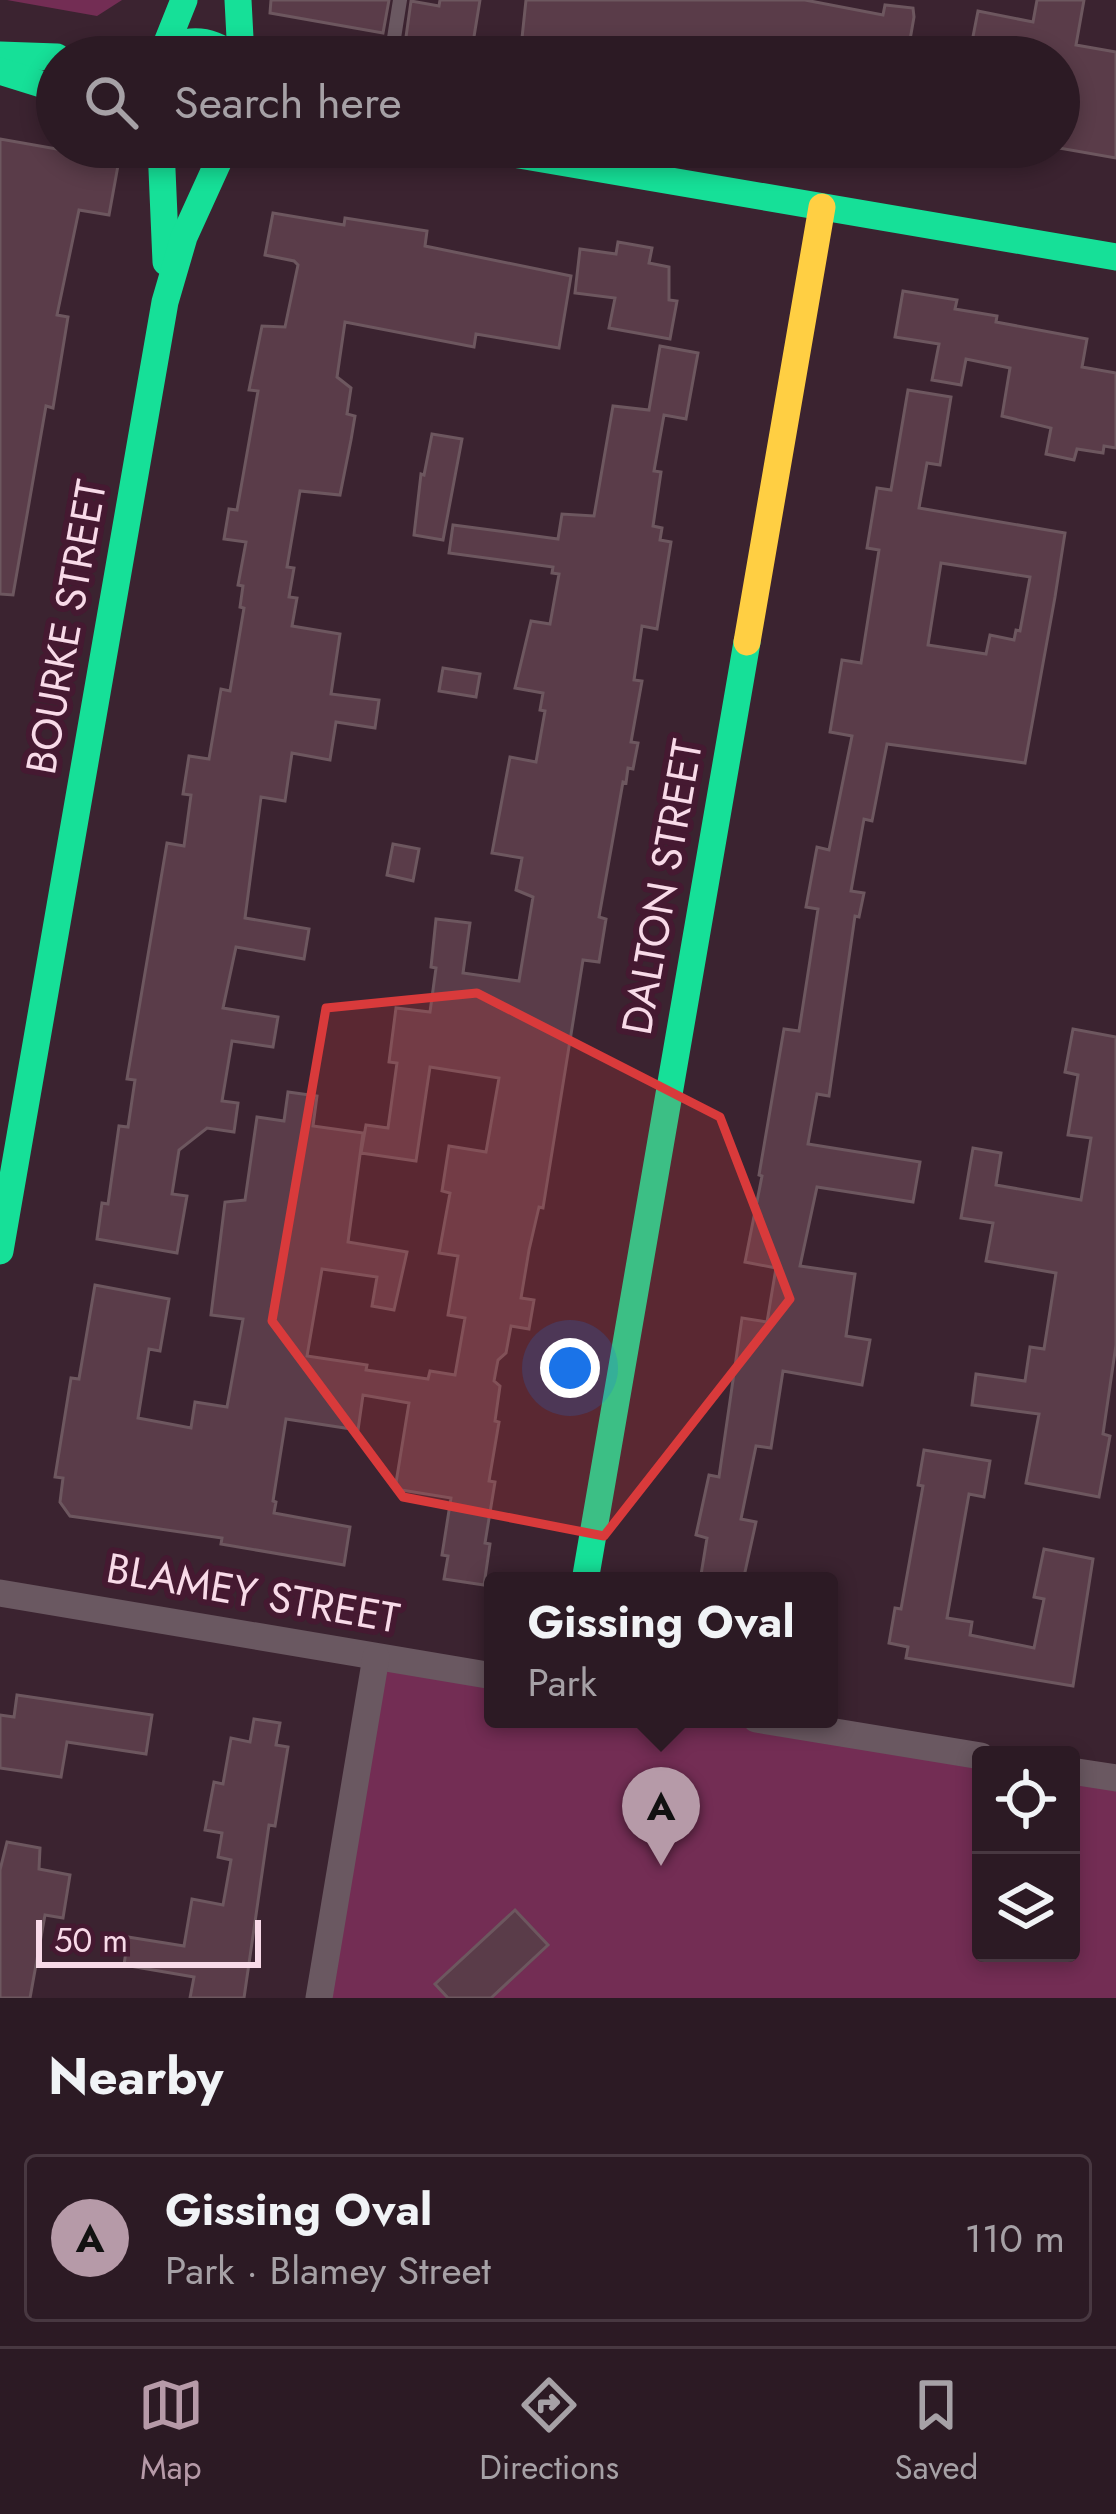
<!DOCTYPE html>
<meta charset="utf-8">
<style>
:root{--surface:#2c1a24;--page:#34232c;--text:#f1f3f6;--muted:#a6a1a6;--line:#483841;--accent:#b69aa8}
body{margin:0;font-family:Jost,sans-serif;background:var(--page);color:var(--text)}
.controls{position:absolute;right:36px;bottom:36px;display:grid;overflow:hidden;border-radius:12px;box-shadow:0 6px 18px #0003}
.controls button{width:108px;height:108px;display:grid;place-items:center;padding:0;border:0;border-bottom:3px solid var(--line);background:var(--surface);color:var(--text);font:60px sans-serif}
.scale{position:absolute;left:36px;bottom:30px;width:225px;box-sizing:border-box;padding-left:12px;border:6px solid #f8dae8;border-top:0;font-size:33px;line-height:42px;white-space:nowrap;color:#f8dae8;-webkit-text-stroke:9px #451931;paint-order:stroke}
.you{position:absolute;left:570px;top:1368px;width:42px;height:42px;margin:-30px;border:9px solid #fff;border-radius:50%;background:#1a73e8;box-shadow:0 0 0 18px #1a73e833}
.badge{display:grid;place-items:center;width:78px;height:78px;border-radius:50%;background:var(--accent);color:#111;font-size:39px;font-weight:700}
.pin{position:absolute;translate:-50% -99px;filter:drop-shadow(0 3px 6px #0008)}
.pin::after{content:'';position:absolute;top:63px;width:42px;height:36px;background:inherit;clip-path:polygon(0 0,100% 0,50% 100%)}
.popup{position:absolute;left:484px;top:1572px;width:354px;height:156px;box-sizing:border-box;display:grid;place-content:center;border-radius:12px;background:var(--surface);filter:drop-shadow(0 3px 9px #0005);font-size:39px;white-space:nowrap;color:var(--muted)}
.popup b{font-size:45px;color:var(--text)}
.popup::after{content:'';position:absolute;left:50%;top:100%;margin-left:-24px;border:24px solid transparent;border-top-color:var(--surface)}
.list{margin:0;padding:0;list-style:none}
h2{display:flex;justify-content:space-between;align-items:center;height:156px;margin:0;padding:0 48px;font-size:51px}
h2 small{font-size:39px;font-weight:400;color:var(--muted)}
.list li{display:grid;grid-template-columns:78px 1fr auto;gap:36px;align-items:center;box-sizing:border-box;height:168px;margin:0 24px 24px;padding:0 24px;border:3px solid var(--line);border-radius:12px}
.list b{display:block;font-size:45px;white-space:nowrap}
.list p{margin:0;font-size:39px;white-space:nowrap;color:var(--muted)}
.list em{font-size:39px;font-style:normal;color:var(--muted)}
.icon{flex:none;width:66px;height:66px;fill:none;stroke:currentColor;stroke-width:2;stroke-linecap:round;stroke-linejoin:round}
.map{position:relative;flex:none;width:1116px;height:1998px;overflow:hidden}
.search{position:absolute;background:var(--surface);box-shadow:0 6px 18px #0003;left:36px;right:36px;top:36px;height:132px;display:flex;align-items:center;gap:30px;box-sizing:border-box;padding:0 42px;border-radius:66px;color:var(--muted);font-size:45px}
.sheet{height:348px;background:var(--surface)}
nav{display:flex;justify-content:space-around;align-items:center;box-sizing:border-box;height:168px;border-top:3px solid var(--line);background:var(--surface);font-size:33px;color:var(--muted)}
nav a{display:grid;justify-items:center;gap:6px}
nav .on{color:var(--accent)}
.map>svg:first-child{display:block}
.green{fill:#732d54}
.building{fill:#5a3c49;stroke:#6d575f;stroke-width:3;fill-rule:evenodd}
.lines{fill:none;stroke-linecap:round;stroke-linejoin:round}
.lane{stroke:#6a5861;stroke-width:14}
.street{stroke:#6a5861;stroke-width:27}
.fast{stroke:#16e098;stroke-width:27}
.slow{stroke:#ffcf43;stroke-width:27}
.marked{fill:#d93a3b;fill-opacity:0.2;stroke:#d93a3b;stroke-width:9;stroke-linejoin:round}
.labels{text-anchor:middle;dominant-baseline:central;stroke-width:12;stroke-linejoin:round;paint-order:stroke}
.street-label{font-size:42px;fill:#f8dae8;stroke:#451931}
</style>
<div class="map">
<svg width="1116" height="1998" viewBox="0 0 1116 1998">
<rect width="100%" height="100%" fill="#3b2330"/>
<g class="green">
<path d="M 7,0 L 122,0 L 97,16 Z"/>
<path d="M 376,1657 L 493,1676 L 493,1719 L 756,1719 L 981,1756 L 981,1953 L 1071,1953 L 1071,1771 L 1116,1778 L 1116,1998 L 319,1998 Z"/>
</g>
<g class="building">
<path d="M 271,0 L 389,0 L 383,33 L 270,13 Z"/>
<path d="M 440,0 L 480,0 L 471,55 L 428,48 L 429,41 L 406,37 L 411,1 L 439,6 Z"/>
<path d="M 526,0 L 805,0 L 883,15 L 885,5 L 913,8 L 914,17 L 907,57 L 520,57 Z"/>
<path d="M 1037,0 L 1084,0 L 1076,45 L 1116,52 L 1116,158 L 1059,148 L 1059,57 L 969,57 L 978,11 L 1033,22 Z"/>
<path d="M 0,139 L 119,160 L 109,215 L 79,210 L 57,315 L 68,317 L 53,408 L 46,406 L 13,595 L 0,594 Z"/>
<path d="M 273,213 L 344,225 L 345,218 L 427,231 L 425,246 L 571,276 L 559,348 L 476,334 L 474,347 L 345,322 L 337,377 L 351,388 L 347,414 L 355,416 L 351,440 L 340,495 L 300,491 L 287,567 L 294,568 L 289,597 L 297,598 L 292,626 L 340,634 L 331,694 L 379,700 L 375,728 L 336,722 L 330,760 L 292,753 L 285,801 L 261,797 L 245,918 L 309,929 L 304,959 L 236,947 L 223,1008 L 278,1017 L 273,1047 L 232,1041 L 222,1101 L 238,1103 L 234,1132 L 207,1128 L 179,1150 L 172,1194 L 187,1196 L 177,1253 L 97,1239 L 102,1203 L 108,1204 L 119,1126 L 128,1127 L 135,1080 L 127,1079 L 167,843 L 184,846 L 191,795 L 183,794 L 189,756 L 209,759 L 221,689 L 230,691 L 244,608 L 240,607 L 243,586 L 238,585 L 246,542 L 224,539 L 229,509 L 237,510 L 258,391 L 249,390 L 262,326 L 285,327 L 298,265 L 294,261 L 265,255 Z"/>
<path d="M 618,242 L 652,248 L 649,263 L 669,267 L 669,300 L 677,301 L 670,339 L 609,328 L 615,298 L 575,293 L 580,249 L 616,254 Z"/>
<path d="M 903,291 L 957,300 L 955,309 L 997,316 L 996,322 L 1087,339 L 1082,367 L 1116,373 L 1116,448 L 1104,446 L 1103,453 L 1077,449 L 1074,460 L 1046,454 L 1051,428 L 1002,416 L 1010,368 L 966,359 L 961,385 L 932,380 L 939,344 L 895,337 Z"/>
<path d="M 660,346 L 698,353 L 686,419 L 664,415 L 654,471 L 661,472 L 653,526 L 662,528 L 660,540 L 671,542 L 657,629 L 642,626 L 634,680 L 642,681 L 631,742 L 638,743 L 633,769 L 628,768 L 626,783 L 623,782 L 599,917 L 606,919 L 599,962 L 583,960 L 543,1208 L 539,1207 L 529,1250 L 521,1298 L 534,1300 L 529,1329 L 511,1326 L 506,1353 L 498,1360 L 494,1381 L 500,1386 L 495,1421 L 499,1422 L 489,1481 L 495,1482 L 485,1543 L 490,1544 L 484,1585 L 444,1579 L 448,1556 L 442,1555 L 451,1498 L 395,1489 L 409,1403 L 363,1395 L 358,1430 L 286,1419 L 273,1501 L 276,1502 L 274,1513 L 350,1527 L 344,1565 L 221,1544 L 222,1538 L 70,1516 L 60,1502 L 63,1478 L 55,1477 L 71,1378 L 79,1379 L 95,1285 L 169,1299 L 160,1351 L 149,1349 L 138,1418 L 191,1428 L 195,1402 L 227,1407 L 243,1319 L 211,1315 L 225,1202 L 245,1200 L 257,1117 L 284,1121 L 288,1092 L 317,1096 L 313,1126 L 363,1133 L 348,1242 L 407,1252 L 394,1310 L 372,1306 L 377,1277 L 322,1269 L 307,1356 L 367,1365 L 366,1370 L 428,1379 L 430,1371 L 455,1375 L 465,1318 L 448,1315 L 458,1256 L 439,1253 L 450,1193 L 442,1191 L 449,1146 L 486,1152 L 499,1078 L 430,1067 L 416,1161 L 361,1153 L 366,1125 L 388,1128 L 397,1063 L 389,1062 L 396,1008 L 430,1012 L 436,968 L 431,967 L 436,919 L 470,923 L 463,973 L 519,981 L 533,897 L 516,890 L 522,858 L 492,853 L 510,757 L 536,762 L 545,711 L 540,710 L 543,693 L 515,688 L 531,621 L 550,624 L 559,574 L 552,573 L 553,567 L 449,553 L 453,525 L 558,539 L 562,514 L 594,516 L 613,406 L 649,410 Z"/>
<path d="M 908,390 L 951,397 L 940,465 L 927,463 L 919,508 L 1065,533 L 1055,597 L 1025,763 L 887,744 L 872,821 L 864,819 L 851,891 L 864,893 L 859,917 L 855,916 L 829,1096 L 817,1094 L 808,1144 L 920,1162 L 913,1202 L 817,1187 L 800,1266 L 855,1274 L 846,1336 L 870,1340 L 862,1385 L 783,1371 L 771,1448 L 756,1446 L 741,1519 L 756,1522 L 743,1581 L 700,1581 L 707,1538 L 696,1535 L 709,1475 L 719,1477 L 742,1318 L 767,1322 L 776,1268 L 745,1262 L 762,1176 L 759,1175 L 784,1029 L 799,1031 L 818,909 L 806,907 L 817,847 L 829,850 L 852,736 L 830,732 L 842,660 L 861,663 L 879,550 L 867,548 L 877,488 L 891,490 ZM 941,563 L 1030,577 L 1020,631 L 1016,630 L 1014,640 L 990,635 L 986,654 L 928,645 Z"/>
<path d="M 432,434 L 462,439 L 443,540 L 414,535 L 421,474 L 424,475 Z"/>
<path d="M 443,668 L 480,674 L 476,697 L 439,691 Z"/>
<path d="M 393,844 L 419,849 L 413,881 L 387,875 Z"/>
<path d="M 1073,1029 L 1116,1037 L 1116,1345 L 1103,1434 L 1110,1436 L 1099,1497 L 1026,1483 L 1039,1414 L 972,1405 L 976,1374 L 1025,1381 L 1030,1347 L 1044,1349 L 1056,1273 L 986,1261 L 993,1223 L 961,1218 L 973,1148 L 1001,1153 L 996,1185 L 1081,1200 L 1091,1138 L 1068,1135 L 1078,1075 L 1065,1072 Z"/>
<path d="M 924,1450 L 990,1461 L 984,1497 L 969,1494 L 947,1618 L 972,1622 L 970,1635 L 1034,1648 L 1044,1599 L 1034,1597 L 1044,1549 L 1093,1559 L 1073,1686 L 906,1658 L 908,1647 L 889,1643 L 895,1608 L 901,1609 L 923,1486 L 918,1485 Z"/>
<path d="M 17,1695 L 152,1715 L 146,1754 L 67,1742 L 61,1777 L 0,1768 L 0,1715 L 14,1717 Z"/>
<path d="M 254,1719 L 280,1723 L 276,1745 L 288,1747 L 275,1826 L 269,1825 L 244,1998 L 190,1998 L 194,1977 L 124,1965 L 128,1937 L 184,1946 L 192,1899 L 223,1905 L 231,1860 L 218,1857 L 222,1833 L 205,1830 L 214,1782 L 223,1784 L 231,1738 L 250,1742 Z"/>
<path d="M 7,1842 L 40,1848 L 39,1869 L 70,1875 L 63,1918 L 45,1915 L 30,1998 L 0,1998 L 0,1870 Z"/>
<path d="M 515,1910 L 548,1945 L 491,1998 L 448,1998 L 435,1984 Z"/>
</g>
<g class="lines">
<path class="lane" d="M 391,57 L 400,0"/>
<g class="street">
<path d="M 0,1593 L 493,1676"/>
<path d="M 756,1719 L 981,1756"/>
<path d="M 1071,1771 L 1116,1778"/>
<path d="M 319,1998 L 376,1657"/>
</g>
<g class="fast">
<path d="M 238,0 L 241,57"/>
<path d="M 164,50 L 184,0"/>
<path d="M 0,55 L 57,57"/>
<path d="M 109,57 L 161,52"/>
<path d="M 157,57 C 183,37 208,37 234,57"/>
<path d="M 0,71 L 57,89"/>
<path d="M 161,147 L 166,262"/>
<path d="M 196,147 L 197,147"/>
<path d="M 472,147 L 1116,257"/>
<path d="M 0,1251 L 165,302 L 184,237 L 225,147"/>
<path d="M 585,1581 L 747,642"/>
</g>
<path class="slow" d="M 747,642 L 822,207"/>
</g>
<path class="marked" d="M 477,993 L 720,1117 L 790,1299 L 604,1536 L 403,1497 L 272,1321 L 326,1008 Z"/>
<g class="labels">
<g class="street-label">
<text transform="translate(66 627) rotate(-80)">BOURKE STREET</text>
<text transform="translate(662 887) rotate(-80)">DALTON STREET</text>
<text transform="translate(253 1593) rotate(10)">BLAMEY STREET</text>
</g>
</g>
</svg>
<div class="controls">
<button><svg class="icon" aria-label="locate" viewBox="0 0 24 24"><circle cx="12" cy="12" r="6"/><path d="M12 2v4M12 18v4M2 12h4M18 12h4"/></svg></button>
<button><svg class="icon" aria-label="layers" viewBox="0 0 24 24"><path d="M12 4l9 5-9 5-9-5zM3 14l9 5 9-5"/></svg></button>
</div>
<div class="scale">50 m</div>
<div class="you"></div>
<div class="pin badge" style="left:661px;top:1866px">A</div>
<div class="popup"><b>Gissing Oval</b>Park</div>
<div class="search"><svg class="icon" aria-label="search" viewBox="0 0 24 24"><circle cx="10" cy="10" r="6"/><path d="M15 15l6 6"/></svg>Search here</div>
</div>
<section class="sheet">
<h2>Nearby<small></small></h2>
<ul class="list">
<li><span class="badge">A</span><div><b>Gissing Oval</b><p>Park · Blamey Street</p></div><em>110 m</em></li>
</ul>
</section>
<nav>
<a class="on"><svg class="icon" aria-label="map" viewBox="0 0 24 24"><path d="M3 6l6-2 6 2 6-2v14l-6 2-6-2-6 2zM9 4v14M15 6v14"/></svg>Map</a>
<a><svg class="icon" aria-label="directions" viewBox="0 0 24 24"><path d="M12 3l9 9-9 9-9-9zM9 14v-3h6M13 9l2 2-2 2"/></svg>Directions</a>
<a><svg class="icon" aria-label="saved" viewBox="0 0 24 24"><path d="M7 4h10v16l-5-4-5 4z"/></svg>Saved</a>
</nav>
